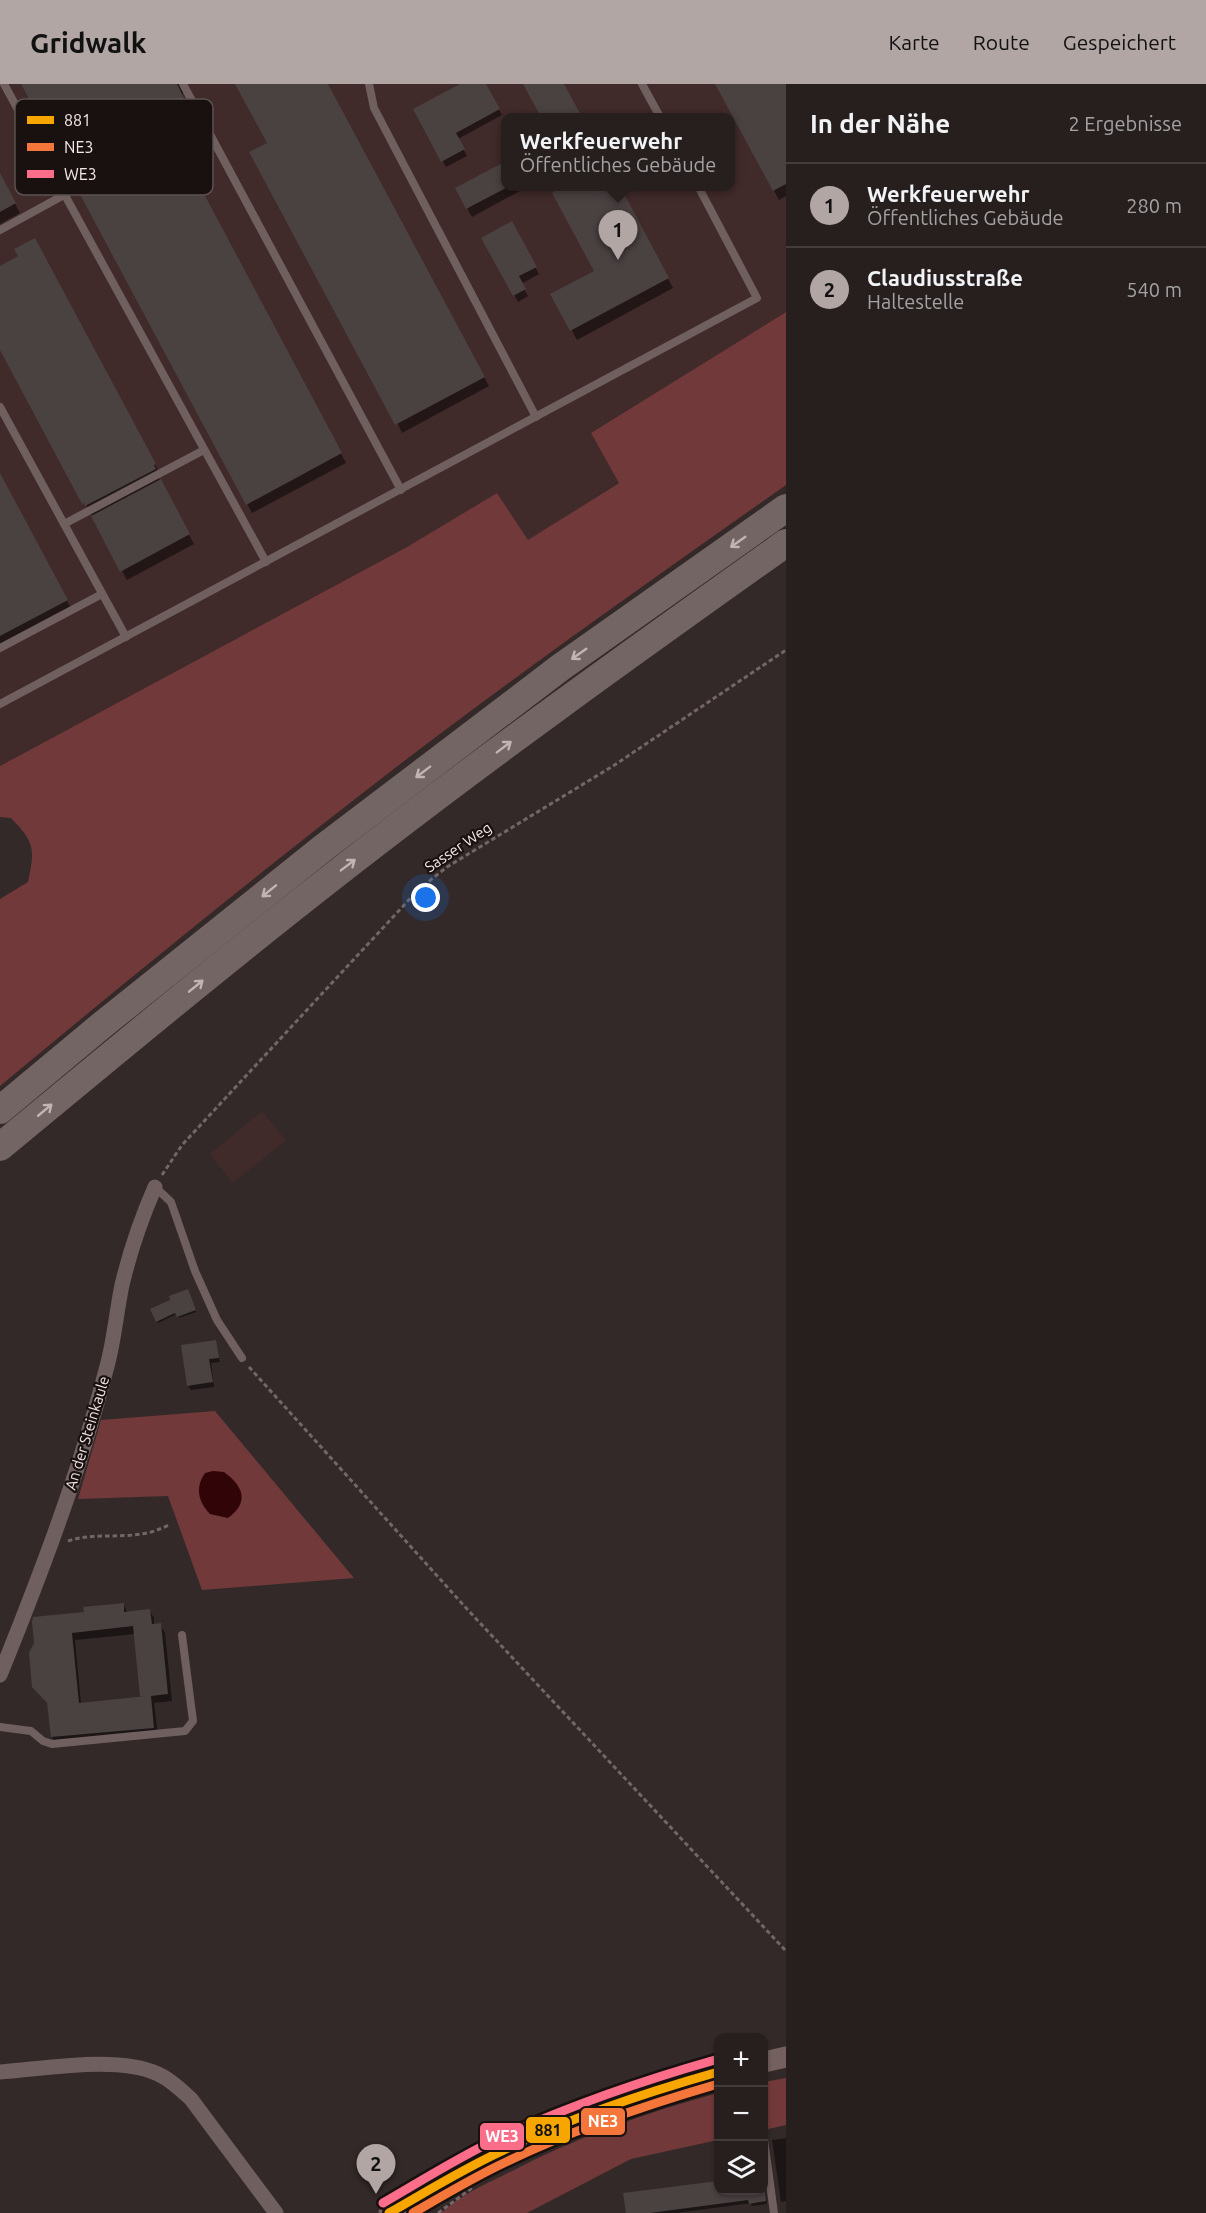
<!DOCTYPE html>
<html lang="de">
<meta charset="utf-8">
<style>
:root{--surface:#261f1e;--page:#322c2b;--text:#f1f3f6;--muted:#a4a2a4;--line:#423d3c;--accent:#b2a6a5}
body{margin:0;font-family:Ubuntu,sans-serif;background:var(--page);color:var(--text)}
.controls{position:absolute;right:18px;bottom:18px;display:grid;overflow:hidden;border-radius:12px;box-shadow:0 2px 4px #0004}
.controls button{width:54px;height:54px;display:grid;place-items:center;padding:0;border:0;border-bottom:2px solid var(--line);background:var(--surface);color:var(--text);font:30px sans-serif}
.you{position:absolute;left:426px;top:814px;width:21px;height:21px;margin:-15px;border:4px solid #fff;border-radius:50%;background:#1a73e8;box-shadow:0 0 0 9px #1a73e833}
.badge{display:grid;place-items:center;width:39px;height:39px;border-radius:50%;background:var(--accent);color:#111;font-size:20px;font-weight:700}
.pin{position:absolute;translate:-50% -50px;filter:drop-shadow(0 2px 3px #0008)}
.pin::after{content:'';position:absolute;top:32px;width:21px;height:18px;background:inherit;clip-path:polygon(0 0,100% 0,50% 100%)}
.popup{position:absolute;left:501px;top:29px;width:234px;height:78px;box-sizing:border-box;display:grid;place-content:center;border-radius:12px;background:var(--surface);filter:drop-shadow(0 2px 4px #0005);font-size:20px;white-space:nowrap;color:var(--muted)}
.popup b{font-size:22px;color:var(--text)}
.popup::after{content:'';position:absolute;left:50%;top:100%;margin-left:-12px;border:12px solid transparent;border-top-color:var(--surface)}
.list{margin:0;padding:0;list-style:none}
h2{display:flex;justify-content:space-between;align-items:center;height:78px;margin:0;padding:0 24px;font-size:26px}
h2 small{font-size:20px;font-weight:400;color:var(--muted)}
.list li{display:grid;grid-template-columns:39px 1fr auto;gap:18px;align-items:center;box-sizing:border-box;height:84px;padding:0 24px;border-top:2px solid var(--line)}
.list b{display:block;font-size:22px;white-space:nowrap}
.list p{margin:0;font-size:20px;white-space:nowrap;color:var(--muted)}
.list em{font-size:20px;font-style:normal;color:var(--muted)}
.icon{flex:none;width:33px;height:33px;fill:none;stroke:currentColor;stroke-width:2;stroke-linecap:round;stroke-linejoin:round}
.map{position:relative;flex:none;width:786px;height:2129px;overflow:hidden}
header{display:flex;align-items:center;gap:36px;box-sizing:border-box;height:84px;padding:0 30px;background:var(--accent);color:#111}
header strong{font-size:28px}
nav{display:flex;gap:33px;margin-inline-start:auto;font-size:21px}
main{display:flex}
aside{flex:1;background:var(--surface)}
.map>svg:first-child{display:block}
.built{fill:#412a2a;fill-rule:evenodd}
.green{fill:#713939}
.water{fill:#310408}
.shadow{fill:#0007;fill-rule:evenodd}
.building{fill:#4a4141;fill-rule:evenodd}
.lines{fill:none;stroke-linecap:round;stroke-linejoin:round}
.path{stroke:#746666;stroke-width:3;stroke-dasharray:4.5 3;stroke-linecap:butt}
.service{stroke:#6f5f5e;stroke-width:8}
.minor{stroke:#6f5f5e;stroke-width:15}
.secondary{stroke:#73605f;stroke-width:21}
.motorway{stroke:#736564;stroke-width:28}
.bus-1-casing{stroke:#191010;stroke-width:14}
.bus-2-casing{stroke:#191010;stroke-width:14}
.bus-3-casing{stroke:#191010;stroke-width:14}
.bus-1{stroke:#f7a600;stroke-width:9}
.bus-2{stroke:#f5763a;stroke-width:9}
.bus-3{stroke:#fb6d88;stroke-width:9}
.oneway{stroke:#c2b4b4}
.labels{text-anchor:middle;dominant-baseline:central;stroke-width:4.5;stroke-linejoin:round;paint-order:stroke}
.street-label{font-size:15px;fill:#f6e9e9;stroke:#191010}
.key{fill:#191010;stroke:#5b5151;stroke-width:1.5}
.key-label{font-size:16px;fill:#f6e9e9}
.line-badge{stroke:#191010;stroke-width:2}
.badge-label{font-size:16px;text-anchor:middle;font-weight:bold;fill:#fff}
.pale-badge-label{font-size:16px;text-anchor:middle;font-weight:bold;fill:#111}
</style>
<header>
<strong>Gridwalk</strong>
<nav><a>Karte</a><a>Route</a><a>Gespeichert</a></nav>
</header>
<main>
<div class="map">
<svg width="786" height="2129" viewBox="0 0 786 2129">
<rect width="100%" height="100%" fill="#332928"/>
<g class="built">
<path d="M 0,0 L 786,0 L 786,228 L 591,349 L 619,398 L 528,457 L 497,409 L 407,463 L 0,682 ZM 506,33 L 730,33 L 730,102 L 506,102 Z"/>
<path d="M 262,1027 L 286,1056 L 233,1099 L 210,1070 Z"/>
</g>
<g class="green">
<path d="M 786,228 L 786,401 C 654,494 523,586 395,684 C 261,787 130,894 0,1002 L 0,815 L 28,798 C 35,765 35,759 11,734 L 0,733 L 0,682 L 407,463 L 497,409 L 528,456 L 619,399 L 591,349 Z"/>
<path d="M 215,1327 L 354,1494 L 202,1506 L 168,1412 L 78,1415 L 101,1336 Z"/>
<path d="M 786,1994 L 786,2041 L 764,2046 L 764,1998 Z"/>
<path d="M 718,2009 L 718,2056 L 631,2075 L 527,2129 L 441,2129 C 459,2112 483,2101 504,2091 C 572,2055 644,2029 718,2009 Z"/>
</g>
<path class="water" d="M 213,1387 L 224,1388 C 243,1402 250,1418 228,1434 L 210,1430 C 198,1418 195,1403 205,1389 Z"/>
<g class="shadow">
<path d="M 23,0 L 179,0 L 183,7 L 182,13 L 199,45 L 183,54 L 189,67 L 181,71 L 346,379 L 252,429 Z"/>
<path d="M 236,0 L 327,0 L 489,302 L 402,349 L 269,60 Z"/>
<path d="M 463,0 L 485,0 L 502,31 L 458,55 L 467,72 L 446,83 L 415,26 Z"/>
<path d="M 525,0 L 563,0 L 581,33 L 542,33 Z"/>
<path d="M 717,0 L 786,0 L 786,112 L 779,116 Z"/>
<path d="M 0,91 L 20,129 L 0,140 Z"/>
<path d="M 506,102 L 529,102 L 472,133 L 457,105 Z"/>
<path d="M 618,102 L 673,204 L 577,256 L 552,210 L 596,187 Z"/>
<path d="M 512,139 L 539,190 L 521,200 L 528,212 L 518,218 L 484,154 Z"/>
<path d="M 39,165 L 160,390 L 158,391 L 159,395 L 194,460 L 127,496 L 0,263 L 0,184 Z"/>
<path d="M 0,391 L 72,526 L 0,564 Z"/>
<path d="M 187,1206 L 196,1228 L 179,1234 L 177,1230 L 158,1239 L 152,1225 L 172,1217 Z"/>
<path d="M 215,1257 L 220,1278 L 211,1279 L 214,1303 L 191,1306 L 188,1302 Z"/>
<path d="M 123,1520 L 128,1529 L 149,1526 L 154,1534 L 154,1542 L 160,1541 L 165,1549 L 172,1617 L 154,1619 L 158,1651 L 56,1660 L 52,1653 L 49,1622 L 34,1603 L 85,1529 ZM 135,1550 L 142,1614 L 81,1620 L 75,1556 Z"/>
<path d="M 786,2054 L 786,2117 L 781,2118 L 772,2056 Z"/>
<path d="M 764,2093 L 767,2120 L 752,2122 L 751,2120 L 744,2120 L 676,2129 L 627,2129 L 625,2111 L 718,2098 L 718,2106 L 764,2106 Z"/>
</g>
<g class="building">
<path d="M 21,0 L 177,0 L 195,36 L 179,44 L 185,57 L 178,61 L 342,369 L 246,421 Z"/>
<path d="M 235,0 L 328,0 L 485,293 L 395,341 L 249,68 L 267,59 Z"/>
<path d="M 460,0 L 486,0 L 500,25 L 456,49 L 465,65 L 441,78 L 413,25 Z"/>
<path d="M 523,0 L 564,0 L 582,33 L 541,33 Z"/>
<path d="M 715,0 L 786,0 L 786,100 L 773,107 Z"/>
<path d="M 506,77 L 506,104 L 466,125 L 455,104 Z"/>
<path d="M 0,89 L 16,119 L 0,128 Z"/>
<path d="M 564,102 L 620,102 L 669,194 L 570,247 L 550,210 L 594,187 L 552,109 Z"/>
<path d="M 512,137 L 537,183 L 519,192 L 526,205 L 513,212 L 481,154 Z"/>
<path d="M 35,154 L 156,380 L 154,381 L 156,385 L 85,422 L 84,419 L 82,420 L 0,266 L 0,182 L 18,172 L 14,165 Z"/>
<path d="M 0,389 L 68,516 L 0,552 Z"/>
<path d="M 161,395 L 190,450 L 120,488 L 91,432 Z"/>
<path d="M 188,1205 L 196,1226 L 177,1233 L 175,1229 L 156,1238 L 150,1225 L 170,1216 L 169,1212 Z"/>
<path d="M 216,1256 L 219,1274 L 209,1275 L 213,1298 L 187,1302 L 181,1261 Z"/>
<path d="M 124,1519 L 124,1528 L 150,1525 L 152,1540 L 161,1539 L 168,1610 L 151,1612 L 154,1644 L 51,1653 L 47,1619 L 32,1603 L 29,1569 L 34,1559 L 32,1538 L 33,1533 L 84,1528 L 83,1523 ZM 133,1542 L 140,1613 L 147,1612 L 79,1619 L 72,1549 Z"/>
<path d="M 718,2097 L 718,2106 L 765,2106 L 766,2117 L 749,2120 L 748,2116 L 650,2129 L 626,2129 L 623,2109 Z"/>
</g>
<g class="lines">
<g class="path">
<path d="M 162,1091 L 182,1061 L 418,806 L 447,783 L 613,682 L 786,566"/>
<path d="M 249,1283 L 467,1525 L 786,1867"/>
<path d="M 68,1457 C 91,1449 118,1454 141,1450 C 151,1449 160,1445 169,1441"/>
<path d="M 438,2129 L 472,2104"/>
</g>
<g class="service">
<path d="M 4,0 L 266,478"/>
<path d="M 183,0 L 401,406"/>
<path d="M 369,0 L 374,24 L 536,333"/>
<path d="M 642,0 L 660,33"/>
<path d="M 0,146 L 64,111"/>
<path d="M 0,323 L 126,553"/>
<path d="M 64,440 L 204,366"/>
<path d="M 0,564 L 102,510"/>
<path d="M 0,620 L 757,214 L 698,102"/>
<path d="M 155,1103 L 171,1118 L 195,1187 L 217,1236 L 242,1274"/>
<path d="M 0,1643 L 31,1647 L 43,1657 L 52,1660 L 185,1647 L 193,1637 L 182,1551"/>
<path d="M 764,2056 L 774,2129"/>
</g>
<g class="minor">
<path d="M 0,1591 C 40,1492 79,1390 106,1286 C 114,1259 116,1230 122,1201 C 130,1167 141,1135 155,1103"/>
<path d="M 0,1988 C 44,1985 118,1971 158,1990 C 170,1995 181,2006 191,2015 L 276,2129"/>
</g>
<g class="secondary">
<path d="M 764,1978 L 786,1973"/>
<path d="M 389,2129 C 417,2113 445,2096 473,2081 C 551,2040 634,2011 718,1988"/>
</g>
<g class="motorway">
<path d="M 0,1026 L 102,941 L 323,764 L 561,583 L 786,424"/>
<path d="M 0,1063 C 111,971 222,879 336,790 C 483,675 634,567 786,459"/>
</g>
<defs>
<path id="bus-1" d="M 389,2129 C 426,2108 463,2085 502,2067 C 571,2033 644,2009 718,1988"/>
<path id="bus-2" d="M 413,2129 C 444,2111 474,2093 506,2078 C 574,2045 646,2021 718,2000"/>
<path id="bus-3" d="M 383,2119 C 421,2097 459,2073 499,2054 C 569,2022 641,1997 715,1976"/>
</defs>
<use href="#bus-1" class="bus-1-casing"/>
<use href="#bus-2" class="bus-2-casing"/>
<use href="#bus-3" class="bus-3-casing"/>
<use href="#bus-1" class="bus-1"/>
<use href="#bus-2" class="bus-2"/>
<use href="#bus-3" class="bus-3"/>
</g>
<defs><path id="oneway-shaft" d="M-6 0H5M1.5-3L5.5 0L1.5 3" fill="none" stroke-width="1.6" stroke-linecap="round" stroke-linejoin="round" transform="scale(1.5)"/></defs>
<g class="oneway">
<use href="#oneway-shaft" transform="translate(738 458) rotate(145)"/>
<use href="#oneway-shaft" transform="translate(579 570) rotate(145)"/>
<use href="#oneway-shaft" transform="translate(504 663) rotate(-37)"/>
<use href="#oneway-shaft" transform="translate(423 688) rotate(143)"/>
<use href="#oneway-shaft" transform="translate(348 781) rotate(-37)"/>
<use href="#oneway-shaft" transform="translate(269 807) rotate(141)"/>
<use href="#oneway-shaft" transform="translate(196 902) rotate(-39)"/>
<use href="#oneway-shaft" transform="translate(45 1026) rotate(-40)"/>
</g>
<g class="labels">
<g class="street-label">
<text transform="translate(458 763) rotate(-34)">Sasser Weg</text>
<text transform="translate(87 1349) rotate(-73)">An der Steinkaule</text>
</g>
</g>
<rect x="15" y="15" width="198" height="96" rx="9" class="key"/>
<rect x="27" y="32" width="27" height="8" fill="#f7a600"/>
<rect x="27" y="59" width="27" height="8" fill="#f5763a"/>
<rect x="27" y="86" width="27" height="8" fill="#fb6d88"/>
<g class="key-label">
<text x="64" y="42">881</text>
<text x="64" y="69">NE3</text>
<text x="64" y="96">WE3</text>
</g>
<g class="line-badge">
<rect x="580" y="2023" width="46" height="29" rx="6" fill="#f5763a"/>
<rect x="525" y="2032" width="46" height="28" rx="6" fill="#f7a600"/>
<rect x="479" y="2038" width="46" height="29" rx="6" fill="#fb6d88"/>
</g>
<g class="badge-label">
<text x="603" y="2043">NE3</text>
<text x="502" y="2058">WE3</text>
</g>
<g class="pale-badge-label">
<text x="548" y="2052">881</text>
</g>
</svg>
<div class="controls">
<button>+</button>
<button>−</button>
<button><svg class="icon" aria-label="layers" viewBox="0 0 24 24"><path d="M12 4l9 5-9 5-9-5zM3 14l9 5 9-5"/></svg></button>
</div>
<div class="you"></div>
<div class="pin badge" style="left:618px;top:176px">1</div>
<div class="popup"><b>Werkfeuerwehr</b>Öffentliches Gebäude</div>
<div class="pin badge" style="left:376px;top:2110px">2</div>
</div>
<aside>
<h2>In der Nähe<small>2 Ergebnisse</small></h2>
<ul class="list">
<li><span class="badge">1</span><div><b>Werkfeuerwehr</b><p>Öffentliches Gebäude</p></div><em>280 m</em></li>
<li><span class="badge">2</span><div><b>Claudiusstraße</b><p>Haltestelle</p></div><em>540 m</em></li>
</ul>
</aside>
</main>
